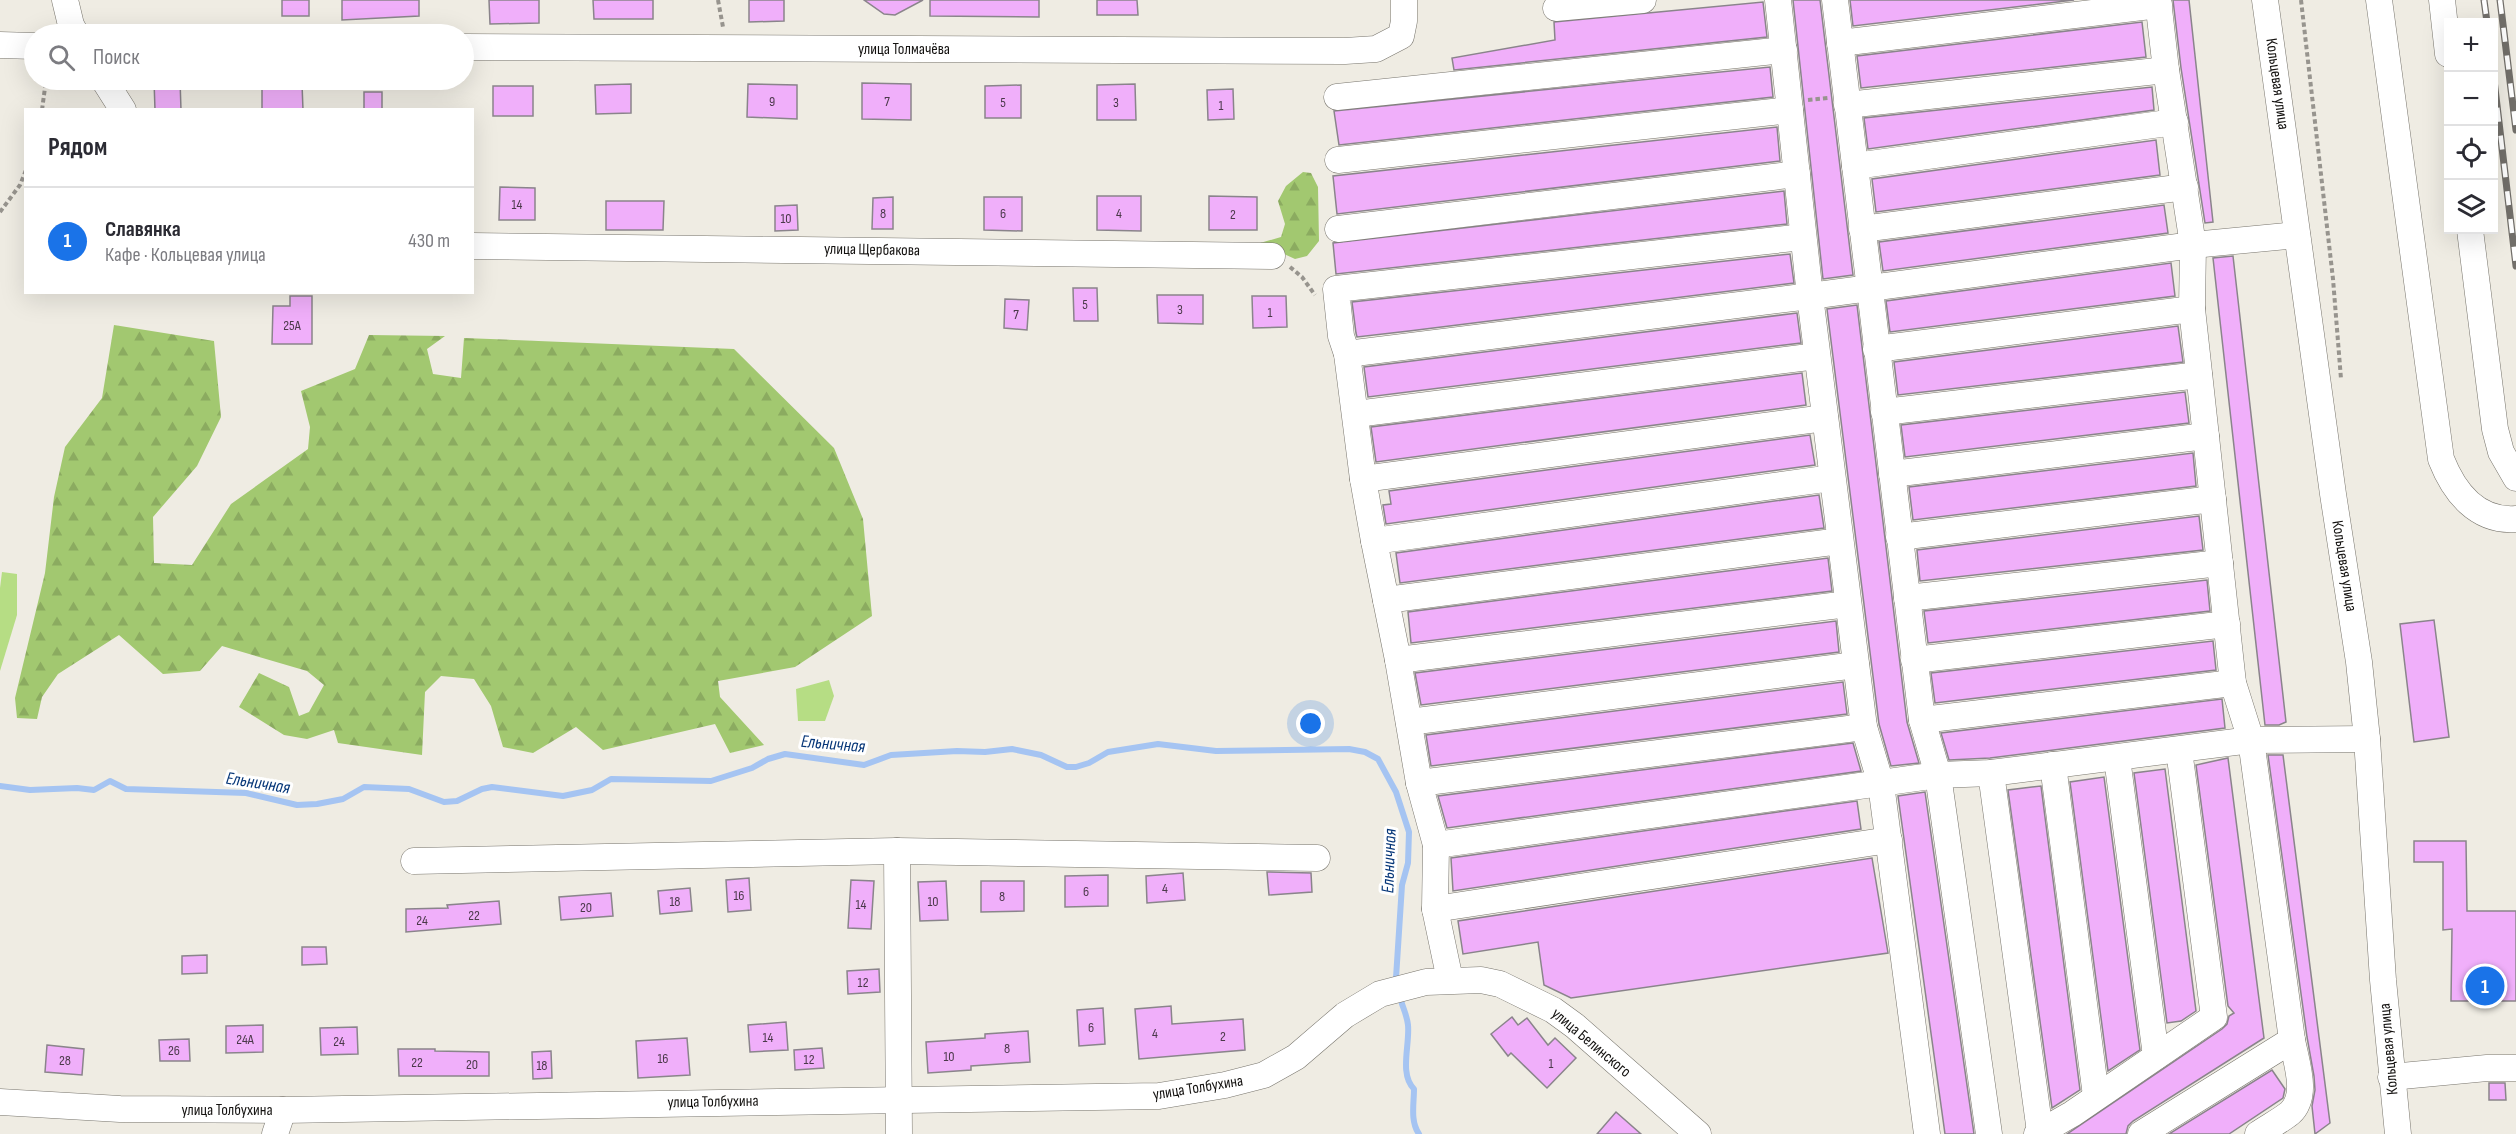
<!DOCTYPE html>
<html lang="ru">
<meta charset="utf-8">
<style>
:root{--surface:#fff;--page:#f7f7f7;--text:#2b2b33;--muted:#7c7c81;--line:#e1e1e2;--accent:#1a73e8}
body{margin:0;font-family:"Sofia Sans Condensed",sans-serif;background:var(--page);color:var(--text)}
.controls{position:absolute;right:18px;top:18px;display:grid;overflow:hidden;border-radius:0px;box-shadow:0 6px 24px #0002}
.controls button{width:54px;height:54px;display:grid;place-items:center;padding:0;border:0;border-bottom:2px solid var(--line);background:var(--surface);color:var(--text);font:30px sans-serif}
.you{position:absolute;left:1311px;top:724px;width:21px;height:21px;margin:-15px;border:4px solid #fff;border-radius:50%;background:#1a73e8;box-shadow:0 0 0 9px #1a73e833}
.badge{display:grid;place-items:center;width:39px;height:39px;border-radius:50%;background:var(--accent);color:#fff;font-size:20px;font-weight:700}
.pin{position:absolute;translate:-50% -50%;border:3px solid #fff;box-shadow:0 2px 6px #0006}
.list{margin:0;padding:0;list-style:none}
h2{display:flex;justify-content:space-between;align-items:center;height:78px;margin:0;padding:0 24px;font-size:26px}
h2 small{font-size:20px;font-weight:400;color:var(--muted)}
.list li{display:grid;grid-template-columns:39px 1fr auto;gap:18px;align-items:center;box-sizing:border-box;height:108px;padding:0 24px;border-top:2px solid var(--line)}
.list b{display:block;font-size:22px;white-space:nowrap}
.list p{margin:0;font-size:20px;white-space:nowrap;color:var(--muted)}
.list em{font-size:20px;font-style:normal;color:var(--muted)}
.icon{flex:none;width:33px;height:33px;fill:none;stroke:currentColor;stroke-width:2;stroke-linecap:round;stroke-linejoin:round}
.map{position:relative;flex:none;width:2516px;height:1134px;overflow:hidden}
.search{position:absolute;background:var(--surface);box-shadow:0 6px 24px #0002;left:24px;top:24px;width:450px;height:66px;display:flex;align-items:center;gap:15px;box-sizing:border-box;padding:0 21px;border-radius:33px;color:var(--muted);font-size:22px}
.panel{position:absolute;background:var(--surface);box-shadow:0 6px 24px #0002;left:24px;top:108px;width:450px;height:186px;border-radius:0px}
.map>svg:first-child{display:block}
.grass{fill:#b6dd84}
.forest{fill:url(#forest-firs)}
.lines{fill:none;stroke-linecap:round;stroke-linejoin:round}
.stream{stroke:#a5c4f2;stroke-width:6}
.building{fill:#f0affa;stroke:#8a848b;stroke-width:1.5}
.minor-casing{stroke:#78756d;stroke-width:27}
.path{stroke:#97948e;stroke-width:4;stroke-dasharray:4.5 3;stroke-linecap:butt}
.minor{stroke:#fff;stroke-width:26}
.rail-casing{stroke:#726f6a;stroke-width:7}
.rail{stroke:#fff;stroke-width:4.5;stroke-dasharray:14;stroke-linecap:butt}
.labels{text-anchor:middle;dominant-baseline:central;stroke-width:6;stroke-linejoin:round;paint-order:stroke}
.number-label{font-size:14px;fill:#4b394a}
.street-label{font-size:16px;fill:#141210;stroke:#fff}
.water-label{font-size:18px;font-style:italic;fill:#063678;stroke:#fff}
</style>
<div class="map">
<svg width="2516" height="1134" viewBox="0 0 2516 1134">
<defs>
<pattern id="forest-firs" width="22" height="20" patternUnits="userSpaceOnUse" patternTransform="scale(1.5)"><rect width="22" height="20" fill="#a2c870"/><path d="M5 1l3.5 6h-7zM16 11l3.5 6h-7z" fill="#8bab60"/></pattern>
</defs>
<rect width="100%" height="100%" fill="#efece3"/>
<g class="grass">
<path d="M 2,572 L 17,574 L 17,615 L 0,671 L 0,588 Z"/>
<path d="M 829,680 L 834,696 L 825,721 L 798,721 L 796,689 Z"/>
</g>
<g class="forest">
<path d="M 1303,172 L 1311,173 L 1318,187 L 1319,241 L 1307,256 L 1295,259 L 1260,243 L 1281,237 L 1285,224 L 1278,201 L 1286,186 Z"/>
<path d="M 114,325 L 214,341 L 221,417 L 197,466 L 153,517 L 154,563 L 192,565 L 231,504 L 308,449 L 310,427 L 301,391 L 355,369 L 369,335 L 445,336 L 427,349 L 433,374 L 461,378 L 464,338 L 734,349 L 834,448 L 863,519 L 872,616 L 795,667 L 718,681 L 720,697 L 764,745 L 730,753 L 715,724 L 603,750 L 576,727 L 533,753 L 503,747 L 491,706 L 474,679 L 441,676 L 425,692 L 422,755 L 338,743 L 334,730 L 307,739 L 284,735 L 239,707 L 259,673 L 289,687 L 299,716 L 309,712 L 324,685 L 307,671 L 222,646 L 200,671 L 163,674 L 119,635 L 58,674 L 42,697 L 37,719 L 17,718 L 15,698 L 45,573 L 54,497 L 65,447 L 102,398 Z"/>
</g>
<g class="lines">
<g class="stream">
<path d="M 0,786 L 30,790 L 77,788 L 94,790 L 110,781 L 126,789 L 246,793 L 297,805 L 317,804 L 343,799 L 364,787 L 409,789 L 444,802 L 457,801 L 482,789 L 492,787 L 563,796 L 592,790 L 611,779 L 711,781 L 752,768 L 768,759 L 785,754 L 864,765 L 891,755 L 957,751 L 985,752 L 1012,749 L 1041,755 L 1067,767 L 1076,767 L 1089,763 L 1108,752 L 1158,744 L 1216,751 L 1349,749 L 1365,752 L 1378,759 L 1396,792 L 1409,832 L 1408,863 L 1402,885 L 1396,978"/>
<path d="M 1400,997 C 1402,1006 1407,1015 1408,1025 C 1410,1045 1399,1074 1414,1089 C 1414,1104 1410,1121 1419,1134"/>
</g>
</g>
<g class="building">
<rect x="282" y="0" width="27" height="16"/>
<path d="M 342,0 L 419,0 L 419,16 L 342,20 Z"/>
<path d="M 489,0 L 539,0 L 539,23 L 490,24 Z"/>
<path d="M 593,0 L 653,0 L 653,19 L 594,19 Z"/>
<path d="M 749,0 L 784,0 L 784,21 L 749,22 Z"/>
<path d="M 864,0 L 923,0 L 895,15 L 884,14 Z"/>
<path d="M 930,0 L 1039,0 L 1039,17 L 930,16 Z"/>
<path d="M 1097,0 L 1137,0 L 1138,15 L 1097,15 Z"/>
<path d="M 1793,0 L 1820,0 L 1853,275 L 1823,279 Z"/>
<path d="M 1850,0 L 2074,0 L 1853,26 Z"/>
<path d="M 2173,0 L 2189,0 L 2213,222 L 2205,223 L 2181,68 Z"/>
<path d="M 1763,2 L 1767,37 L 1454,70 L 1452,58 L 1555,40 L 1554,22 Z"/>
<path d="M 2142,22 L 2146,57 L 1861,88 L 1857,56 Z"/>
<path d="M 1770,67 L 1773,97 L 1339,145 L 1334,111 Z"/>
<path d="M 154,80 L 180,80 L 181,110 L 155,110 Z"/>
<path d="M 862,83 L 911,84 L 911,120 L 862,119 Z"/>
<path d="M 302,84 L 303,110 L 262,110 L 262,85 Z"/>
<path d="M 631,84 L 631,113 L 596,114 L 595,85 Z"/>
<path d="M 748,84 L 797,85 L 797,119 L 747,117 Z"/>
<path d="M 1135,84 L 1136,120 L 1097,120 L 1097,85 Z"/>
<path d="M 1021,85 L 1021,118 L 985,118 L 985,86 Z"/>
<rect x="493" y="86" width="40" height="30"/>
<path d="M 2152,87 L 2154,110 L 1868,149 L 1864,118 Z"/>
<path d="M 1233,89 L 1234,119 L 1208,120 L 1207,90 Z"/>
<rect x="364" y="92" width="18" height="18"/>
<path d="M 1777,127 L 1780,161 L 1337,214 L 1333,176 Z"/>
<path d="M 2156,140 L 2160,175 L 1876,212 L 1872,179 Z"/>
<path d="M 500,187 L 535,188 L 535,220 L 499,220 Z"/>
<path d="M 1784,191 L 1787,224 L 1336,274 L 1333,243 Z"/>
<path d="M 1097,196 L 1141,196 L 1141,231 L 1097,230 Z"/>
<path d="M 1209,196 L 1257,197 L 1257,230 L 1209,230 Z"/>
<path d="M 893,197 L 893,229 L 872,229 L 873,198 Z"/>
<path d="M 984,197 L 1022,197 L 1022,231 L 984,230 Z"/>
<path d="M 606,201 L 664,201 L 663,230 L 606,230 Z"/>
<path d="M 797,205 L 798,230 L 775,231 L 775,206 Z"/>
<path d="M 2164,205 L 2168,233 L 1883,271 L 1879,242 Z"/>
<path d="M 1790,254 L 1794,283 L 1409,331 L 1357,337 L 1356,333 L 1352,302 Z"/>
<path d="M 2233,256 L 2286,722 L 2279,725 L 2265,725 L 2213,258 Z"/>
<path d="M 2171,263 L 2175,296 L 1890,332 L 1886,301 Z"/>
<path d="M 1073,288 L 1097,288 L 1098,321 L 1074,321 Z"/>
<path d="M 1157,295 L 1203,295 L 1203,324 L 1158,323 Z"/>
<path d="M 290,296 L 312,296 L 312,344 L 272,344 L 273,306 L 290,306 Z"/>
<path d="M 1252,296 L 1286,296 L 1287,327 L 1253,328 Z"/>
<path d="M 1005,299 L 1029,300 L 1027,330 L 1004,328 Z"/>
<path d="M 1857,305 L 1907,722 L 1919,763 L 1891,766 L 1879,724 L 1827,309 Z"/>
<path d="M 1797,313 L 1801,343 L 1368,397 L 1364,367 Z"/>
<path d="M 2178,326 L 2183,362 L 1898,395 L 1894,362 Z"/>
<path d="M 1802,373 L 1806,405 L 1376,462 L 1371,427 Z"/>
<path d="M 2185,392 L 2189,423 L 1905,457 L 1901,425 Z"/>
<path d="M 1810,435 L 1815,465 L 1386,524 L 1383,505 L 1391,504 L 1389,491 Z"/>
<path d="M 2193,453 L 2196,486 L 1913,520 L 1909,487 Z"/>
<path d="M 1819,495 L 1824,528 L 1400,583 L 1396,553 Z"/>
<path d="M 2199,516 L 2203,550 L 1920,581 L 1917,550 Z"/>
<path d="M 1828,558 L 1832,591 L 1411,643 L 1408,612 Z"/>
<path d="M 2207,580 L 2210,611 L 1928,643 L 1924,611 Z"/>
<path d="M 2434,620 L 2449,737 L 2414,742 L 2400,624 Z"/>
<path d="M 1836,621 L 1839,652 L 1421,705 L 1415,673 Z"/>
<path d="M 2213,641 L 2216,670 L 1935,703 L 1931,673 Z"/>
<path d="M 1843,682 L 1847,714 L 1431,766 L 1426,735 Z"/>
<path d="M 2222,699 L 2225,728 L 1990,758 L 1949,760 L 1941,733 Z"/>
<path d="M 1853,743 L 1861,771 L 1447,828 L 1438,796 Z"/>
<path d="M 2268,755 L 2283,755 L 2330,1123 L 2315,1134 L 2312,1106 L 2315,1090 L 2314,1076 L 2307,1037 Z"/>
<path d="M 2228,758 L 2264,1038 L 2133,1121 L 2128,1126 L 2126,1134 L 2067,1134 L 2222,1029 L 2227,1024 L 2229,1016 L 2234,1013 L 2228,1006 L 2196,765 Z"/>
<path d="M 2165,769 L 2196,1011 L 2181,1021 L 2167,1023 L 2134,773 Z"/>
<path d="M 2104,777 L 2140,1050 L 2108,1071 L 2070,782 Z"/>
<path d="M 2041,786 L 2080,1090 L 2052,1108 L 2008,790 Z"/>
<path d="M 1925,792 L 1974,1134 L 1945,1134 L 1898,796 Z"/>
<path d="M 1857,801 L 1861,829 L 1453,891 L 1451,858 Z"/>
<path d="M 2414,841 L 2466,841 L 2467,911 L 2516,911 L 2516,1001 L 2451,1001 L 2452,929 L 2443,930 L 2443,862 L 2414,862 Z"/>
<path d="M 1872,858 L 1888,953 L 1571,998 L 1544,985 L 1538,942 L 1463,954 L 1458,921 Z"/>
<path d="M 1267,872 L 1311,873 L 1312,892 L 1269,895 Z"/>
<path d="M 1183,873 L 1185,900 L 1147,903 L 1146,876 Z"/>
<path d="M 1108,875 L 1108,906 L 1065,907 L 1065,876 Z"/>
<path d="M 749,878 L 751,910 L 728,912 L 726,880 Z"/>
<path d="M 851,880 L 874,881 L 871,929 L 848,928 Z"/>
<path d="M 946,881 L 948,920 L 920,921 L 918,882 Z"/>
<path d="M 981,881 L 1024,881 L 1024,911 L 981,912 Z"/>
<path d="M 690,888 L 692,911 L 660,914 L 658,891 Z"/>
<path d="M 611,893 L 613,916 L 561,920 L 559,897 Z"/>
<path d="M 499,901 L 501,924 L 406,932 L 406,909 L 448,908 L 447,905 Z"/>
<path d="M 302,947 L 326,947 L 327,964 L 302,965 Z"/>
<path d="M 207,955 L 207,973 L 182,974 L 182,956 Z"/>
<path d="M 879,969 L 880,992 L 848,994 L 847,971 Z"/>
<path d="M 1171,1006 L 1172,1024 L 1243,1019 L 1245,1050 L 1139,1059 L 1135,1009 Z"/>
<path d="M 1103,1008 L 1105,1044 L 1079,1046 L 1077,1010 Z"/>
<path d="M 1512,1017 L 1518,1025 L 1527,1018 L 1548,1045 L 1555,1038 L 1576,1058 L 1547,1088 L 1511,1053 L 1508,1056 L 1491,1034 Z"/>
<path d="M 786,1022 L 788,1050 L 750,1052 L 748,1025 Z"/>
<path d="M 263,1025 L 263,1052 L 226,1053 L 226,1026 Z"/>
<path d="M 357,1027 L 358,1054 L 321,1055 L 320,1028 Z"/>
<path d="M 1028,1031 L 1030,1062 L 971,1066 L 971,1070 L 928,1073 L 926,1042 L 985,1038 L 985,1034 Z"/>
<path d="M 687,1038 L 690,1075 L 638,1078 L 636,1041 Z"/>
<path d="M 189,1039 L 190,1061 L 160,1061 L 159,1040 Z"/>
<path d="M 47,1045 L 84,1049 L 82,1075 L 45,1072 Z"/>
<path d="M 822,1048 L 824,1068 L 795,1070 L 794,1050 Z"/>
<path d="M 398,1049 L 435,1049 L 435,1051 L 489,1052 L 489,1076 L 399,1076 Z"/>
<path d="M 551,1051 L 552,1078 L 533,1079 L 532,1052 Z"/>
<path d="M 2272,1070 L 2285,1089 L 2283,1098 L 2229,1134 L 2169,1134 Z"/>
<path d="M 2489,1083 L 2505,1083 L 2506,1100 L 2489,1100 Z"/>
<path d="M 1616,1112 L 1641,1134 L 1597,1134 Z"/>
</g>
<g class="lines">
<defs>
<g id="minor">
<path d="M 65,0 L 71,25 L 76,34"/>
<path d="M 1778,0 L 1810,296 L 1864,727 L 1881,784 L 1927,1134"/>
<path d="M 1835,0 L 1922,720 L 1938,775 L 1989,1134"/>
<path d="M 2158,0 L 2166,70 L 2193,245 L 2192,309 L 2233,683 L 2251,740 L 2292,1040 C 2296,1062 2309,1096 2290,1113 C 2280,1121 2268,1127 2258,1134"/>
<path d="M 2265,0 L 2333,494 L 2359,662 L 2367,739 L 2383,980 L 2398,1134"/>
<path d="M 2379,0 L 2441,459 C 2454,492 2477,522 2516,519"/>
<path d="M 2442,0 L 2448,54"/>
<path d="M 1556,8 L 1643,0"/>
<path d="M 1840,43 L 2159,5"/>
<path d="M 0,45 L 34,46"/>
<path d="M 464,47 L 1345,51 L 1376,49 L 1401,36 L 1404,21 L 1404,0"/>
<path d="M 104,80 L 123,110"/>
<path d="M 1337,97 L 1784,50"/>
<path d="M 1847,105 L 2166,70"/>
<path d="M 1338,160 L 1790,110"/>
<path d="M 1855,166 L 2175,122"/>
<path d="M 1338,229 L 1797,174"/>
<path d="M 1862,229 L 2185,187"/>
<path d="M 2470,230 L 2495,429 L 2501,452 L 2516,478"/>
<path d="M 472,246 L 1272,256"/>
<path d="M 1876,349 L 2192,309"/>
<path d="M 1347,354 L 1810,296 L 2193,245 L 2297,235"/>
<path d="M 1884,412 L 2199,375"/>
<path d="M 1356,414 L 1817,356"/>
<path d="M 1892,474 L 2206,436"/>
<path d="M 1363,479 L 1825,418"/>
<path d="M 1899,537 L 2213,499"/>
<path d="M 1374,541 L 1832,478"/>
<path d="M 1907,598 L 2220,563"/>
<path d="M 1386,600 L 1840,541"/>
<path d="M 1398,660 L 1848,604"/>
<path d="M 1914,660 L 2227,624"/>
<path d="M 1922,720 L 2233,683"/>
<path d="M 1409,722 L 1856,665"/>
<path d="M 2117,758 L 2156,1056"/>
<path d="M 2053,765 L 2096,1096"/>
<path d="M 1991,773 L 2040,1132"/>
<path d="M 1419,783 L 1864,727"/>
<path d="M 1436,845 L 1938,775 L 1991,773 L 2251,740 L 2367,739"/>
<path d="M 897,851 L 899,1134"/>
<path d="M 414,861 L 897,851 L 1317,858"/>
<path d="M 1435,909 L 1889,840"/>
<path d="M 1450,980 L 1435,909 L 1436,845 L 1419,783 L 1398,660 L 1374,541 L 1363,479 L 1347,354 L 1341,336 L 1336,289 L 1803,237"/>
<path d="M 2391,1077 L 2487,1068 L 2516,1068"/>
<path d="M 0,1102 L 120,1109 L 283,1110 L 1159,1096 L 1225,1085 L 1264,1075 L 1296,1057 L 1345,1015 L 1380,994 L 1426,982 L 1481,980 L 1500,984 L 1553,1010 L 1575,1026 L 1698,1134"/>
<path d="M 275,1134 L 283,1110"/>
<path d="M 2037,1134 L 2072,1114 L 2214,1017 L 2179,750"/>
<path d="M 2141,1134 L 2292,1040"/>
</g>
</defs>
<use href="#minor" class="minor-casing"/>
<g class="path">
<path d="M 718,0 L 723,27"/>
<path d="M 2301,0 L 2333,279 L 2341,379"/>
<path d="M 1808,100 L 1828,98"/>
<path d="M 42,110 L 46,80"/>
<path d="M 0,212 L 20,185 L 26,170"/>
<path d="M 1290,267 L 1302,277 L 1315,295"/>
</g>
<use href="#minor" class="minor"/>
<defs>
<g id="rail">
<path d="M 2484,0 L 2487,22"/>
<path d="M 2500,0 L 2516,130"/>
<path d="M 2494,80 L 2516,266"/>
</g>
</defs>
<use href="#rail" class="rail-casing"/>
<use href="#rail" class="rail"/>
</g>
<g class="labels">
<g class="number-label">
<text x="772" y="101">9</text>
<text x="887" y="101">7</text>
<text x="1003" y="102">5</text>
<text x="1116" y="102">3</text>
<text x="1221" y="105">1</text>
<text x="517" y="204">14</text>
<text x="883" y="213">8</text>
<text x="1003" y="213">6</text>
<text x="1119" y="213">4</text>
<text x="1233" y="214">2</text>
<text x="786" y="218">10</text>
<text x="1085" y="304">5</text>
<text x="1180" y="309">3</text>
<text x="1270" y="312">1</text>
<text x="1016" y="314">7</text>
<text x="292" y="325">25А</text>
<text x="1165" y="888">4</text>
<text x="1086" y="891">6</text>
<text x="739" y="895">16</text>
<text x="1002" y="896">8</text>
<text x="675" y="901">18</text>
<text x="933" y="901">10</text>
<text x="861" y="904">14</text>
<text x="586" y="907">20</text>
<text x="474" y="915">22</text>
<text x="422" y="920">24</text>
<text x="863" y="982">12</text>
<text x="1091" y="1027">6</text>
<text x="1155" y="1033">4</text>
<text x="1223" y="1036">2</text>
<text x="768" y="1037">14</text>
<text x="245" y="1039">24А</text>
<text x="339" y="1041">24</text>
<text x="1007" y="1048">8</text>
<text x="174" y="1050">26</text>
<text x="949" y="1056">10</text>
<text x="663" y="1058">16</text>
<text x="809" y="1059">12</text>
<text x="65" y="1060">28</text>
<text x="417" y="1062">22</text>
<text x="1551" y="1063">1</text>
<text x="472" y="1064">20</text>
<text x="542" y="1065">18</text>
</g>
<g class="street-label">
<text x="904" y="49">улица Толмачёва</text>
<text transform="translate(2277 84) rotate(82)">Кольцевая улица</text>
<text transform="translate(872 250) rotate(1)">улица Щербакова</text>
<text transform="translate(2344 566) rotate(81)">Кольцевая улица</text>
<text transform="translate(1591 1043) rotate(40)">улица Белинского</text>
<text transform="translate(2389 1049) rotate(-95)">Кольцевая улица</text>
<text transform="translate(1198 1088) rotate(-9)">улица Толбухина</text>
<text transform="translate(713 1102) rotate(-1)">улица Толбухина</text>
<text x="227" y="1110">улица Толбухина</text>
</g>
<g class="water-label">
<text transform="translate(833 744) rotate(5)">Ельничная</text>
<text transform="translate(258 783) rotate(9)">Ельничная</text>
<text transform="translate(1389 861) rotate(-88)">Ельничная</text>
</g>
</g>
</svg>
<div class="controls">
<button>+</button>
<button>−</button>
<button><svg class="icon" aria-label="locate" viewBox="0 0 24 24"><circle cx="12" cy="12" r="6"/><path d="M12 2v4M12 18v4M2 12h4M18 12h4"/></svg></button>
<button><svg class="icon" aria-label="layers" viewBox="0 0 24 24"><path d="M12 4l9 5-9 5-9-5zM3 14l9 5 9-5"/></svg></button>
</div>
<div class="you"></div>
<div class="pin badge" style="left:2485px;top:986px">1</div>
<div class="search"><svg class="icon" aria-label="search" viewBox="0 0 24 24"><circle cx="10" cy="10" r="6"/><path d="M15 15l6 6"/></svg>Поиск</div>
<section class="panel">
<h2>Рядом<small></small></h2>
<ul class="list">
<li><span class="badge">1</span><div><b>Славянка</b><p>Кафе · Кольцевая улица</p></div><em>430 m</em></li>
</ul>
</section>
</div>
